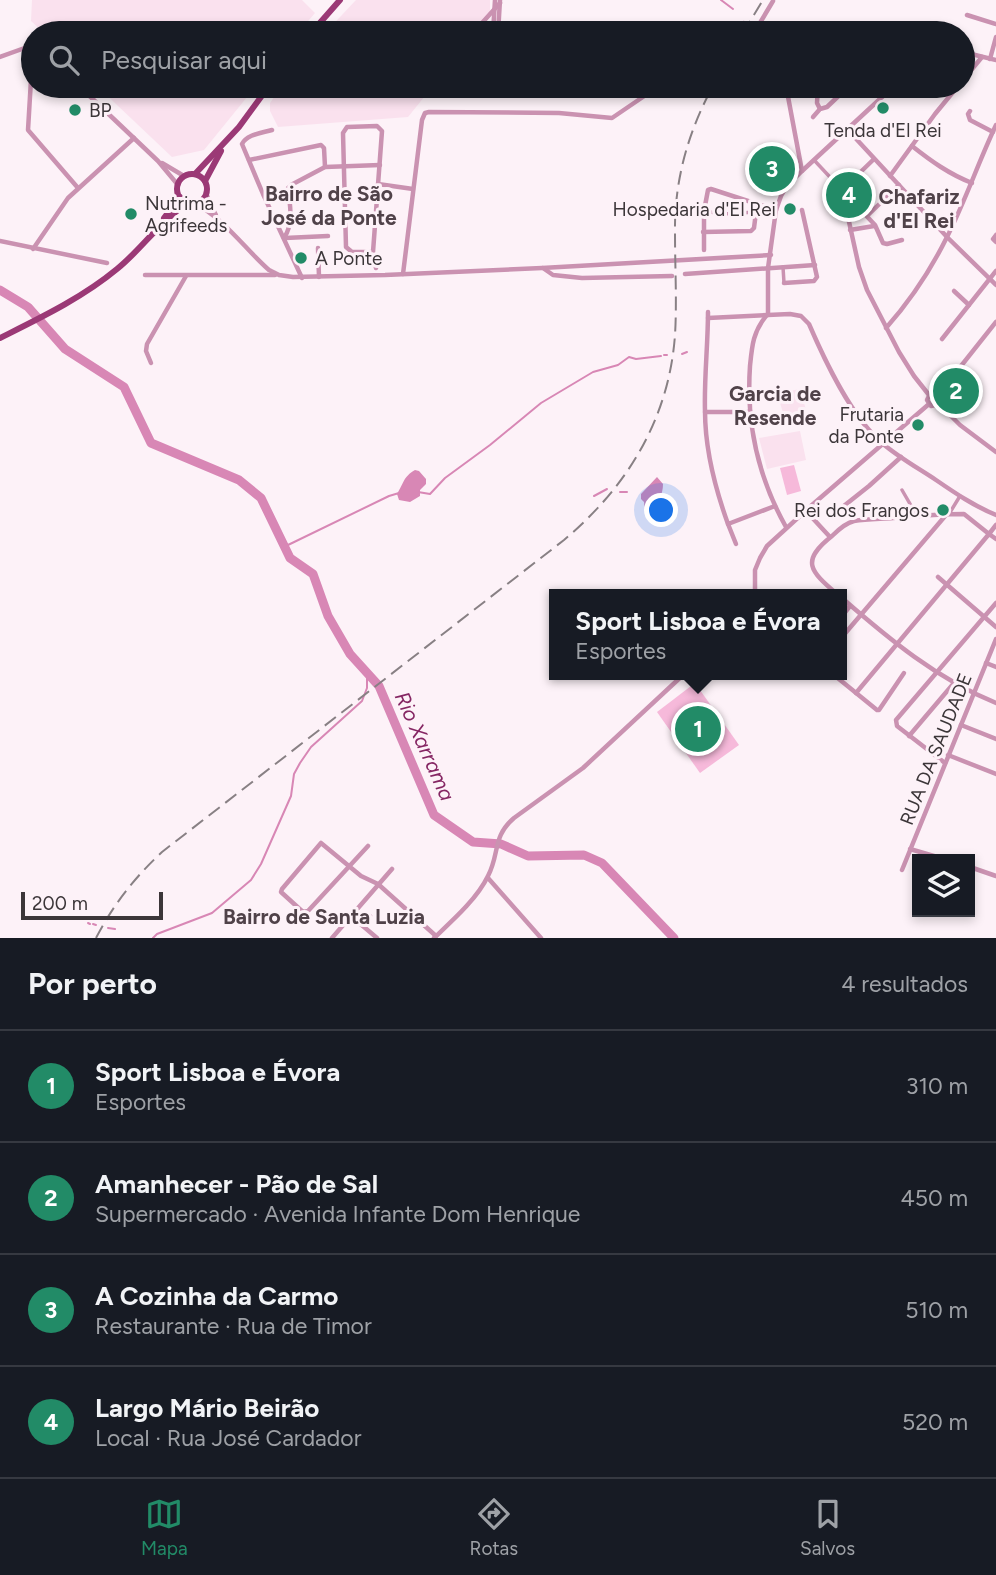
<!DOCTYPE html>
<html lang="pt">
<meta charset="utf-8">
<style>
:root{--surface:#171b24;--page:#20242c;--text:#f1f3f6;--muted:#9ea1a6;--line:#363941;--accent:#228b67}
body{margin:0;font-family:Figtree,sans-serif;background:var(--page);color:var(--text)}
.controls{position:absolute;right:21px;bottom:21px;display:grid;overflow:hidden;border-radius:0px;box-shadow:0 4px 10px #0003}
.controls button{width:63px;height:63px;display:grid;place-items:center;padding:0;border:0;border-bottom:2px solid var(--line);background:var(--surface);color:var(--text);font:35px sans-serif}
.scale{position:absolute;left:21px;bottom:18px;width:142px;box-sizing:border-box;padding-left:7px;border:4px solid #3c3639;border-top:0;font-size:19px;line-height:24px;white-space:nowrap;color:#3c3639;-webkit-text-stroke:5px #fdf2f8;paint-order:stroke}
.you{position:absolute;left:662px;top:511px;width:24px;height:24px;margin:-18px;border:5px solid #fff;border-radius:50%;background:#1a73e8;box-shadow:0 0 0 10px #1a73e833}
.badge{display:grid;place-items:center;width:46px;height:46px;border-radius:50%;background:var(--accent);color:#fff;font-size:23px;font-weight:700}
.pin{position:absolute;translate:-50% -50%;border:4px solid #fff;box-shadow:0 2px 7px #0006}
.popup{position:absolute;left:549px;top:589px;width:298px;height:91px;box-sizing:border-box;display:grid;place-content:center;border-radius:0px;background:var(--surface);filter:drop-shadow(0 2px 5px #0005);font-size:23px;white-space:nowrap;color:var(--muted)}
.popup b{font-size:26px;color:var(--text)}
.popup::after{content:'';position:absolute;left:50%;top:100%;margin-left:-14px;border:14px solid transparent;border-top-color:var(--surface)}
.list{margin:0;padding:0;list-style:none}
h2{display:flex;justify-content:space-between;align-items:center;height:91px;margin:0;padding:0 28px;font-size:30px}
h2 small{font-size:23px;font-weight:400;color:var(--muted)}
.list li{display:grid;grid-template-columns:46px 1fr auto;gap:21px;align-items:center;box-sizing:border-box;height:112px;padding:0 28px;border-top:2px solid var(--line)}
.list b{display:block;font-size:26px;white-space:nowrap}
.list p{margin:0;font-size:23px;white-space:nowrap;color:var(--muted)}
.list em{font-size:23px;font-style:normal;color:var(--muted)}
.icon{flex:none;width:38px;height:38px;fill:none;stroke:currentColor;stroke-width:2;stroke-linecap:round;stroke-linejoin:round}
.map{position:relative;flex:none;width:996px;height:938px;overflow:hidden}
.search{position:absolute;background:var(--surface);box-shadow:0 4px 10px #0003;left:21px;right:21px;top:21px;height:77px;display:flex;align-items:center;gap:18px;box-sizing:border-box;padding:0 24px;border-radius:38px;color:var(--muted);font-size:26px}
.sheet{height:539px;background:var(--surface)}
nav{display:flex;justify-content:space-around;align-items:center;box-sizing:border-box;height:98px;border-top:2px solid var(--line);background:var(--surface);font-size:19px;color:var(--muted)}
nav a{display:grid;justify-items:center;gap:4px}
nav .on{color:var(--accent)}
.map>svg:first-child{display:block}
.built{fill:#fae1ee}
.green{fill:#f6b9da}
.water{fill:#d887b5}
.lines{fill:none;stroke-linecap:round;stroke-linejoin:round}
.stream{stroke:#d887b5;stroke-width:2}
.river{stroke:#d887b5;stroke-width:9}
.pedestrian{stroke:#ca92b1;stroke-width:3.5}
.minor{stroke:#ca92b1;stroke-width:4.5}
.primary{stroke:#9b3976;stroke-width:6}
.rail{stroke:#888084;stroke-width:2;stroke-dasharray:14 7;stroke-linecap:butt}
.poi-dot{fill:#228b67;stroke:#fdf2f8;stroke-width:2.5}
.labels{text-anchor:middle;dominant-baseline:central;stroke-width:6;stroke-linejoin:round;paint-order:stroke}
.poi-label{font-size:19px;fill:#3c3639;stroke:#fdf2f8;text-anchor:start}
.street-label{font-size:19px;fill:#3c3639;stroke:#fdf2f8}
.neighbourhood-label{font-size:21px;font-weight:bold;fill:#504249;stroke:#fdf2f8}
.water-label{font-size:21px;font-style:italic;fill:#852663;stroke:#fdf2f8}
</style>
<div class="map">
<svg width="996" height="938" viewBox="0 0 996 938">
<rect width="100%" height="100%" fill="#fdf2f8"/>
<g class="built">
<path d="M 32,0 L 302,0 L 315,13 L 298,33 L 67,33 L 64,30 L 61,33 L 44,33 L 31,21 Z"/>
<path d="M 356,0 L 490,0 L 490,16 L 476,33 L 325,33 Z"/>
<path d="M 97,86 L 256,86 L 204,150 L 172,157 Z"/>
<path d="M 282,86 L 433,86 L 408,117 L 278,127 L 270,111 L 270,103 Z"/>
<path d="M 800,389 L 806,410 L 802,407 L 801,408 L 807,414 L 785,419 L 780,403 L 785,395 L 784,392 Z"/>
<path d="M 800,431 L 806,460 L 767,469 L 759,438 Z"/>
</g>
<g class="green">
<path d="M 794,465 L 801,491 L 787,495 L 780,468 Z"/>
<path d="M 695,683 L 739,745 L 700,773 L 657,712 Z"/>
</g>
<g class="water">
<path d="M 415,470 L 419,471 L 426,479 L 426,484 L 420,490 L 420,496 L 410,502 L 399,500 L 397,494 C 404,483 403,477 415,470 Z"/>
<path d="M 657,477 L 663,484 C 663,496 656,509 645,513 L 644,502 L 641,499 L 641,494 Z"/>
</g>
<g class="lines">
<g class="stream">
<path d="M 721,0 L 733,9"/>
<path d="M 682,354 L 687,352"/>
<path d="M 664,355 L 667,355"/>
<path d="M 418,492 L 430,494 L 445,478 L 490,445 L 541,403 L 593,372 L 618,365 L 629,357 L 636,359 L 661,356"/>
<path d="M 620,492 L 627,492"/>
<path d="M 594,496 L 607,489"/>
<path d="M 282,542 L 288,545 L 389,496 L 399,493"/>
<path d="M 88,923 L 90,924"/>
<path d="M 93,924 L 96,925"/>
<path d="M 108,928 L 115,929"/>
<path d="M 153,938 L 157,934 L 212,913 L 251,880 L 261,864 L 291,796 L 294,774 L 300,763 L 311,747 L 362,701 L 367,688 L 367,671"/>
</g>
<path class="river" d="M 0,290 L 28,307 L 65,349 L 124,387 L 151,443 L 239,480 L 261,498 L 290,558 L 313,574 L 328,616 L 350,654 L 379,686 L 434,815 L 473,842 L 501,844 L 528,856 L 584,855 L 602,863 L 674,938"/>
<g class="pedestrian">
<path d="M 814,160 L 842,190"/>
<path d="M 704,211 L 723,214 L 756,212"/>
<path d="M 783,267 L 784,283"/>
<path d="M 902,490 L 917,516"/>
<path d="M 949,514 L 960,496"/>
</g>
<g class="minor">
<path d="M 967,15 L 996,24"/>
<path d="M 473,33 L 500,3"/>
<path d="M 493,33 L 495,0"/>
<path d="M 498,33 L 500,0"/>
<path d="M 737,33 L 744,23"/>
<path d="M 754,33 L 773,1"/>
<path d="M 784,33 L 819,31 L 848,33"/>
<path d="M 33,46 L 28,130 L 78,188"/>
<path d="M 963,52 L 996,60"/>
<path d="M 0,57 L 33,45"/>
<path d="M 990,59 L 996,37"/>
<path d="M 963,80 L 982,57"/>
<path d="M 79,86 L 158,161 L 178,185"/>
<path d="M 786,86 L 802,171"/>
<path d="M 818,86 L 817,103 L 820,109"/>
<path d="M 970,111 L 968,114 L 970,120 L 993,132"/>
<path d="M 813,117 L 820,109 L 827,107 L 849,86"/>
<path d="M 847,129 L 947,237 L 996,285"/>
<path d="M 272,130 C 262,133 247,134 242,144 L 263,194 L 302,278"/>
<path d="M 912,146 C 931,161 949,174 972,183"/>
<path d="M 249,160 L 321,145 L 324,148 L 325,167"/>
<path d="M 162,163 L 184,176"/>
<path d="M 890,176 L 935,114 L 958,86"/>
<path d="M 378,184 L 413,189"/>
<path d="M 842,190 L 859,267 L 867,290 L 899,352 L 914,376 L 929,395"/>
<path d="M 842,190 L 874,159"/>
<path d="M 843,191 L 875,225 L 883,243 L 887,244 L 902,240"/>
<path d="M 206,192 L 209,202 L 216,215"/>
<path d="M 194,203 C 225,219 244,248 269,270 L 279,275 L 293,277 L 385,275 L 542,268 L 771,255"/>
<path d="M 867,216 L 899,185"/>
<path d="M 850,230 L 874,226"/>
<path d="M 703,232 L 751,231 L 754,228 L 757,204"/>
<path d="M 996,235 L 993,239 L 996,242"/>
<path d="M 284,238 C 294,223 290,205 288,188 L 291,185 L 325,167 L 380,165"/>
<path d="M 285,238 L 328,236"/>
<path d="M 0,241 L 107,263"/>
<path d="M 318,248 L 319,277"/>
<path d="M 33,249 L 68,198 L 134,138"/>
<path d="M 704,250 L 704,211 L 708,190 L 711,189 L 776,210"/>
<path d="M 373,252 L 352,252 L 346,247 L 343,133 L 347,127 L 377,126 L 382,131 L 373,252 L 376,268"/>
<path d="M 543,268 L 553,275 L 582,278 L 672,276"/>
<path d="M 403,274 L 422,120 L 425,113 L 429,112 L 559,113 L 612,118 L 659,86"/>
<path d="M 685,274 L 815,265"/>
<path d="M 145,275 L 275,275"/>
<path d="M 784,283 L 814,281 L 817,277 L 802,210"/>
<path d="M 954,291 L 969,305"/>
<path d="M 708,312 C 708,345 704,378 705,411 C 705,450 715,488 728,524 L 775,506"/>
<path d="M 768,315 L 768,268 L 776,210 L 781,196 L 786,187 L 802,171 L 894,86"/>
<path d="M 766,316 C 753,332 752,346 750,366 C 746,423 758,477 786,527"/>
<path d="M 708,318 L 790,314 L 801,316 L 809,324 C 825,361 851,417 882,443 C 898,457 918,468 936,480 C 955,493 974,506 996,515"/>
<path d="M 886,328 C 910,301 930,271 946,239 C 965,202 978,163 996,125"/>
<path d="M 942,339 L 996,271"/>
<path d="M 151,363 L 146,351 L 147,344 L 186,276"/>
<path d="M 938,395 L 996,322"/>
<path d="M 938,395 L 935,393 L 930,394 L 927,400 L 931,406 L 939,404"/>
<path d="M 939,404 L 960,425 L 996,452"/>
<path d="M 705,412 L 749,412"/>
<path d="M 806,511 L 830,537"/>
<path d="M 835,513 L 869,486 L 901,457"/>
<path d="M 728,524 L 736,544"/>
<path d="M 938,577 L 996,627"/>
<path d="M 755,594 L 755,570 L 760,558 L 767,546 L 812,505 L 929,404"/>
<path d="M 837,594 C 810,571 800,561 832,536 C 838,530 846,523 854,521 C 867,519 880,519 893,518 C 916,516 940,514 964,514 L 989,534 L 996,525"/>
<path d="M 842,598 C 889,639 937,679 996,703"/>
<path d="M 842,616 L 850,606"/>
<path d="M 842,637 L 946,515"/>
<path d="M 986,663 L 996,667"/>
<path d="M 834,675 L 877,710 L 879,710 L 904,673"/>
<path d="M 856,693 L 989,534 L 996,539"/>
<path d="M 961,725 L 996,739"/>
<path d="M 909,736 L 954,683"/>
<path d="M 948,755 L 996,774"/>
<path d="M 945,763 L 897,726 L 896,720 L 996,603"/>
<path d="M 368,846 L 308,911 L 303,912 L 281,892 L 282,889 L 321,843 L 361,876 L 378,884 L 436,936"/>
<path d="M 910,849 L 944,859"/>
<path d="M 970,867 L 996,876"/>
<path d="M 902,870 L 996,639"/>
<path d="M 488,878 L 541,938"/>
<path d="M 351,916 L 377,938"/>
<path d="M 362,925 L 370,916"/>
<path d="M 332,938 L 392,869"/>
<path d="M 434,938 C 452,921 477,899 488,876 C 500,853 492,837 514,818 L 583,768 L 683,675"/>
</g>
<g class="primary">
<path d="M 311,33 L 340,0"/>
<path d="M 195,174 L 239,127 L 269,86"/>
<circle cx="192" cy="189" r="15"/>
<path d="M 205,181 L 221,151"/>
<path d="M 164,218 L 180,197"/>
<path d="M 0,338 C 40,318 82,298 117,269 C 142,249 161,219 189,203"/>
</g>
<g class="rail">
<path d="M 743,33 L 763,0"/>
<path d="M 96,938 C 113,905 135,877 162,852 L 564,540 C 627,487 669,419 675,335 C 677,302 675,268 675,234 C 674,181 688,132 713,86"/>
</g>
</g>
<g class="poi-dot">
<circle cx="883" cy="108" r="7"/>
<circle cx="75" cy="110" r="7"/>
<circle cx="790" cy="209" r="7"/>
<circle cx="131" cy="214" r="7"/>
<circle cx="301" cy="258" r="7"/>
<circle cx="918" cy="425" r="7"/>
<circle cx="943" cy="510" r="7"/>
</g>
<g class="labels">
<g class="poi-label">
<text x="89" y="110">BP</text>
<text x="883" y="130" text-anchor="middle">Tenda d'El Rei</text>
<text x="145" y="203">Nutrima -<tspan x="145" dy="22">Agrifeeds</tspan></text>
<text x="776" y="209" text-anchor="end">Hospedaria d'El Rei</text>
<text x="315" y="258">A Ponte</text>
<text x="904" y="414" text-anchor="end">Frutaria<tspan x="904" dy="22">da Ponte</tspan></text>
<text x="929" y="510" text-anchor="end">Rei dos Frangos</text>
</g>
<g class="street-label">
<text transform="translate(936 749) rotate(-68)">RUA DA SAUDADE</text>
</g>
<g class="neighbourhood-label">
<text x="329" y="193">Bairro de São<tspan x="329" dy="24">José da Ponte</tspan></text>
<text x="919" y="196">Chafariz<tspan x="919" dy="24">d'El Rei</tspan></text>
<text x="775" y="393">Garcia de<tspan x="775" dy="24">Resende</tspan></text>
<text x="324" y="916">Bairro de Santa Luzia</text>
</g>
<g class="water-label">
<text transform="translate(425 746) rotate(66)">Rio Xarrama</text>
</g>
</g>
</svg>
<div class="controls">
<button><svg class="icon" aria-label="layers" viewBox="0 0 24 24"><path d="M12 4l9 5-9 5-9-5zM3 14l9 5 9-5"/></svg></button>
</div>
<div class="scale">200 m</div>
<div class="you"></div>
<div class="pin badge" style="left:698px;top:729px">1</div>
<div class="popup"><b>Sport Lisboa e Évora</b>Esportes</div>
<div class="pin badge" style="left:956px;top:391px">2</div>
<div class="pin badge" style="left:772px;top:169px">3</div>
<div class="pin badge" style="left:849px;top:195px">4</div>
<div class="search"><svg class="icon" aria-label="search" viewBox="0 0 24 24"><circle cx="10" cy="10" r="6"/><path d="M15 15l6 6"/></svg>Pesquisar aqui</div>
</div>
<section class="sheet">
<h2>Por perto<small>4 resultados</small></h2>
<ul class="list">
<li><span class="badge">1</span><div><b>Sport Lisboa e Évora</b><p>Esportes</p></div><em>310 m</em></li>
<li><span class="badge">2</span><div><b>Amanhecer - Pão de Sal</b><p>Supermercado · Avenida Infante Dom Henrique</p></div><em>450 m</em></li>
<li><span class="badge">3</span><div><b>A Cozinha da Carmo</b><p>Restaurante · Rua de Timor</p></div><em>510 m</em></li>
<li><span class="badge">4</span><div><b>Largo Mário Beirão</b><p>Local · Rua José Cardador</p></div><em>520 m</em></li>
</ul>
</section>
<nav>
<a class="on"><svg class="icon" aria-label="map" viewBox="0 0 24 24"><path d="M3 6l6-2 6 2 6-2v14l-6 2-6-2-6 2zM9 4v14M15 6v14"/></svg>Mapa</a>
<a><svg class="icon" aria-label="directions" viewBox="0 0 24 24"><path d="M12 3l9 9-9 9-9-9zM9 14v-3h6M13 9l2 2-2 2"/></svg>Rotas</a>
<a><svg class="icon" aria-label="saved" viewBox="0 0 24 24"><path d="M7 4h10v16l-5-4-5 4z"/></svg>Salvos</a>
</nav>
